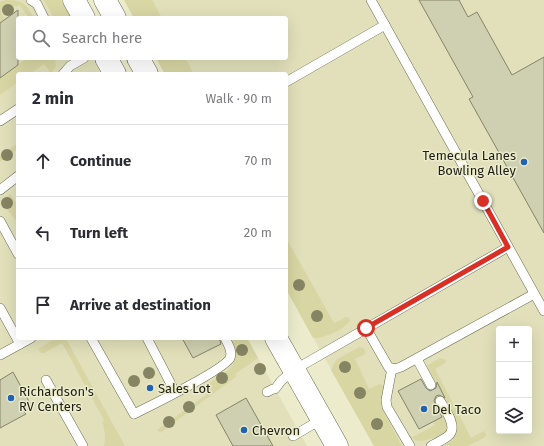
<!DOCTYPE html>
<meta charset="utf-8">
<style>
:root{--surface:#fff;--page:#f2f2f3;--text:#2b2b33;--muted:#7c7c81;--line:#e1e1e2}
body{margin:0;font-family:"Fira Sans",sans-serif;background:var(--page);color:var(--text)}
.controls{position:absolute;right:12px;bottom:12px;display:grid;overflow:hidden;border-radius:4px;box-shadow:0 4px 16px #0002}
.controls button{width:36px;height:36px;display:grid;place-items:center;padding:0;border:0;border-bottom:1px solid var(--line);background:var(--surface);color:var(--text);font:20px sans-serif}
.stop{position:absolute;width:12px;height:12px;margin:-9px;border:3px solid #d93025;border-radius:50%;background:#fff}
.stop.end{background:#d93025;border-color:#fff;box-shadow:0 1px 4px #0008}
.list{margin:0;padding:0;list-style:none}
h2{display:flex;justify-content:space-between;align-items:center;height:52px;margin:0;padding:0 16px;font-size:17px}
h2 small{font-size:13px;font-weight:400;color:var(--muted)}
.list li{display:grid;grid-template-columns:26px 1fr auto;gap:12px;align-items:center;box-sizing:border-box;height:72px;padding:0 16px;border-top:1px solid var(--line)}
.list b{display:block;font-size:15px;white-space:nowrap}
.list em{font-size:13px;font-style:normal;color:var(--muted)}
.icon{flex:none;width:22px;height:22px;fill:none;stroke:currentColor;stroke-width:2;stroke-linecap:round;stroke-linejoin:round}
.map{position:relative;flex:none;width:544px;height:446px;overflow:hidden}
.search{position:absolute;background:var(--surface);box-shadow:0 4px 16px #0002;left:16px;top:16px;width:272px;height:44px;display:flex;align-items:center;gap:10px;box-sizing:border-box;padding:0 14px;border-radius:4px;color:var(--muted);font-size:15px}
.panel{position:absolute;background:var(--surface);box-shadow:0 4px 16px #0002;left:16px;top:72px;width:272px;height:268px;border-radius:4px}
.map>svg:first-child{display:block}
.built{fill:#e1e0ba;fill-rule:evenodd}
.green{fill:#d8d6a3}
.building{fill:#cfcfb1;stroke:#858468}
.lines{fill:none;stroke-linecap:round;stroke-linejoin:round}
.service-casing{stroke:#6c6b51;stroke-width:10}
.secondary-casing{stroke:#6c6b51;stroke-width:23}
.service{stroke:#fff;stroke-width:9}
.secondary{stroke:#fff;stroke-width:22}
.tree{fill:#858463}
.route{stroke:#d93025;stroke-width:5}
.poi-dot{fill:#2062b3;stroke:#ececcd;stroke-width:1.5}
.labels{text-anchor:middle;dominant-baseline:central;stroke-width:3;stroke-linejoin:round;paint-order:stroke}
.poi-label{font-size:13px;fill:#1f1e13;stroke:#ececcd;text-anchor:start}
</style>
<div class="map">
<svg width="544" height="446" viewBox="0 0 544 446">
<rect width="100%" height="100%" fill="#ececcd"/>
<g class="built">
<path d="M 0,0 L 61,0 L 71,18 L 18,18 L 18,58 L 92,58 L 101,74 L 18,74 L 18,338 L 247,338 L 307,446 L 0,446 Z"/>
<path d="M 124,0 L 544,0 L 544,446 L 374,446 L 286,289 L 286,74 L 165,74 L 156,58 L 286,58 L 286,18 L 134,18 ZM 499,329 L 529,329 L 529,431 L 499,431 Z"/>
</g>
<g class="green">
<path d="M 6,0 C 23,0 26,4 34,18 L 29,18 L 19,5 L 16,7 C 10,4 5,3 1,10 L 2,14 L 5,20 L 0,23 L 0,2 Z"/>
<path d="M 44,0 L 61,0 L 71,18 L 54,18 Z"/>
<path d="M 124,0 L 152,0 L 162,18 L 134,18 Z"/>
<path d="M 27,58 L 55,58 L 56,66 L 51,74 L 44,64 L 30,74 L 18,74 L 18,82 L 0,95 L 0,78 Z"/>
<path d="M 156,58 L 185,58 L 194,74 L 165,74 Z"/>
<path d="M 18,143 L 18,149 L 0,162 L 0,156 Z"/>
<path d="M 10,194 L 18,205 L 18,220 L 16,221 L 1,201 Z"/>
<path d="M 286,238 L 334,323 L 346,317 L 349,318 L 350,320 C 347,329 322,339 313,338 L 286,289 Z"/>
<path d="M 56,338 L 67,338 L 66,339 L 125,446 L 104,446 C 106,437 105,430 102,422 L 104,420 L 62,343 L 44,353 L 41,353 L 38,349 Z"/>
<path d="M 232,338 L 247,338 L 258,358 L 235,374 L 237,376 L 160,433 L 157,430 L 210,392 L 207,384 C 228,371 242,367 232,338 Z"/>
<path d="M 359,347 L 364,348 L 365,350 L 365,354 L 355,359 L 369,389 L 380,384 L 384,386 L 381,403 L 382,409 L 402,446 L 374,446 L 331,370 L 336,360 Z"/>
<path d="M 440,358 L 445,359 L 446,361 L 445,363 L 435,369 L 471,438 L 484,431 L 486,434 L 485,437 L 468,446 L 443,446 C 456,439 458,436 456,422 L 437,382 L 435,383 L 426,366 Z"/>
<path d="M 444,416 L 447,426 L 445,432 C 433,439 418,446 408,435 L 413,437 L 435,425 L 433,422 Z"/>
</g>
<g class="building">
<path d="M 419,0 L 459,0 L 468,17 L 477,12 L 512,75 L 544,57 L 544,233 L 469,99 L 473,97 Z"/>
<path d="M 18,10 L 18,65 L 0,78 L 0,23 Z"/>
<path d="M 182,338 L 219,338 L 221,344 L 193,358 Z"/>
<path d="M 13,372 L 32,407 L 24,412 L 26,414 L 0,428 L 0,380 Z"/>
<path d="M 421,379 L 426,388 L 430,391 L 436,388 L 437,382 L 445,398 L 439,395 L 436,396 L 434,401 L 442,417 L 419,429 L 398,391 Z"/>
<path d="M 246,398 L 273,446 L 233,446 L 216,415 Z"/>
</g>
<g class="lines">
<defs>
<g id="service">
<path d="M 31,0 L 37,4 L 44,18"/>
<path d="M 371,0 L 544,311"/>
<path d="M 63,74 L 70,66 L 84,58"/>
<path d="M 286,82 L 385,25"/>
<path d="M 0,121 L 18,109"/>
<path d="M 0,190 L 18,176"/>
<path d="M 0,221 L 18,254"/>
<path d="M 0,308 L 20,344"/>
<path d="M 366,328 L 389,368 L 395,369 L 401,367 L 534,294"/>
<path d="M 91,338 L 134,414 C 150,406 224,370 230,358 C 233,352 228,344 225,338"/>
<path d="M 147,338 L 175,392"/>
<path d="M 0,355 L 31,338"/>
<path d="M 417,359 L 431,385"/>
<path d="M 392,368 L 386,400 L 387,407 L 410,446"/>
<path d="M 46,380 L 83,446"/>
<path d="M 267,392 L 273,389 L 275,389 L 281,381 L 294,370 L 508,247"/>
<path d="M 293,436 L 322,419"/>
<path d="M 431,446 C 436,443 443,440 448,436 C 459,428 445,409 440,401"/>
</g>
<g id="secondary">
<path d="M 74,0 L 84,18"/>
<path d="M 105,0 L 115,18"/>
<path d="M 106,58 L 115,74"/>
<path d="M 138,58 L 147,74"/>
<path d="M 276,338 L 337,446"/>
</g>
</defs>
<use href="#service" class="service-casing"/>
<use href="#secondary" class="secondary-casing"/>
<use href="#service" class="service"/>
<use href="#secondary" class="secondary"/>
</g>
<g class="tree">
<circle cx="8" cy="10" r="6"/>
<circle cx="7" cy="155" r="6"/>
<circle cx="7" cy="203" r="6"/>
<circle cx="299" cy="285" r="6"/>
<circle cx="317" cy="316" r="6"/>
<circle cx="242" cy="350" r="6"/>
<circle cx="345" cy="367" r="6"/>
<circle cx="260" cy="369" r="6"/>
<circle cx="149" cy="373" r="6"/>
<circle cx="222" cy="378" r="6"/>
<circle cx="134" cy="381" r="6"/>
<circle cx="360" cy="393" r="6"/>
<circle cx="189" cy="407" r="6"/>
<circle cx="169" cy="422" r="6"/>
<circle cx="377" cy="424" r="6"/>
</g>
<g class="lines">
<path class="route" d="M 366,328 L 508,247 L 483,201"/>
</g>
<g class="poi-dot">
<circle cx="524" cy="162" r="4"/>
<circle cx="150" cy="388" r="4"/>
<circle cx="11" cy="398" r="4"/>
<circle cx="424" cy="409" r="4"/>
<circle cx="244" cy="430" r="4"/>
</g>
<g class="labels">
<g class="poi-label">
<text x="516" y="155" text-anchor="end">Temecula Lanes<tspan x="516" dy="15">Bowling Alley</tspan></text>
<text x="158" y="388">Sales Lot</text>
<text x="19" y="391">Richardson's<tspan x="19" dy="15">RV Centers</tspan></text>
<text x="432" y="409">Del Taco</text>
<text x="252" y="430">Chevron</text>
</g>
</g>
</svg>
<div class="controls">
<button>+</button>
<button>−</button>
<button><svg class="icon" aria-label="layers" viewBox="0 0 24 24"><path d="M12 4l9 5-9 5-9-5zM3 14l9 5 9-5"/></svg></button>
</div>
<div class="stop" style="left:366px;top:328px"></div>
<div class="stop end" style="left:483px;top:201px"></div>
<div class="search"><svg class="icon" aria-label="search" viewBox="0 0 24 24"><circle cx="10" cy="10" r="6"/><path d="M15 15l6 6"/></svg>Search here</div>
<section class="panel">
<h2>2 min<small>Walk · 90 m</small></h2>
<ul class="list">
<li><svg class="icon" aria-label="ahead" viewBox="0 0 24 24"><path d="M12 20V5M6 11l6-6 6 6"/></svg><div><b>Continue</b></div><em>70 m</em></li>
<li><svg class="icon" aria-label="left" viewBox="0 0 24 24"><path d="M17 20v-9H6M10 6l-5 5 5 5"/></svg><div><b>Turn left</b></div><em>20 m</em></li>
<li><svg class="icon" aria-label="arrive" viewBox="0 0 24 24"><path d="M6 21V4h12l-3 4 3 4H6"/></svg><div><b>Arrive at destination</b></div></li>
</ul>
</section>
</div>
